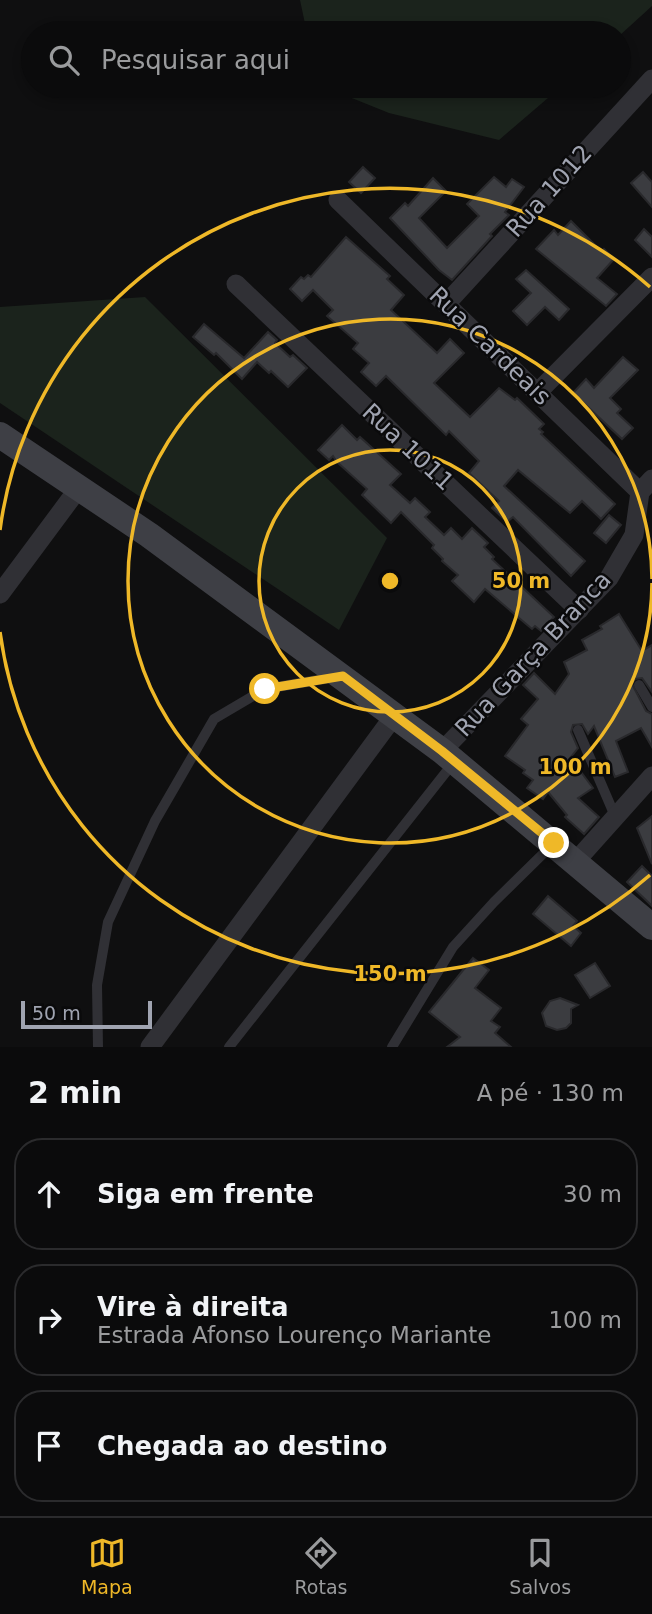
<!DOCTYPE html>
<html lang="pt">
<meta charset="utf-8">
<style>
:root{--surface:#0b0b0c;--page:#141415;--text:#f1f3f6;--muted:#9a9b9d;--line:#2b2b2d;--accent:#efb828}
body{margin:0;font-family:"DejaVu Sans",sans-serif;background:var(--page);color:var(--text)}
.scale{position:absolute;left:21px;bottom:18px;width:131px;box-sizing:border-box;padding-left:7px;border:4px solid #a0a4b1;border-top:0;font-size:19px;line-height:24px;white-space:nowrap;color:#a0a4b1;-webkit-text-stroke:5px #0a0a0b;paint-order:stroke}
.stop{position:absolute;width:21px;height:21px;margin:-16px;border:5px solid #efb828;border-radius:50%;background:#fff}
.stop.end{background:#efb828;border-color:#fff;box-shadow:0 2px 7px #0008}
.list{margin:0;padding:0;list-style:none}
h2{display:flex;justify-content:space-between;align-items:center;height:91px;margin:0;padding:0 28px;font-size:30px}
h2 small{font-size:23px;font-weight:400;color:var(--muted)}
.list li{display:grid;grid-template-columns:46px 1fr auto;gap:21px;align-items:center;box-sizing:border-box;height:112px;margin:0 14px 14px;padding:0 14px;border:2px solid var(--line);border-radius:28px}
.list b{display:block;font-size:26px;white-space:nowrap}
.list p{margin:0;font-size:23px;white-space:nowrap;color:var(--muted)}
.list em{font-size:23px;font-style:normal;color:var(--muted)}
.icon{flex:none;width:38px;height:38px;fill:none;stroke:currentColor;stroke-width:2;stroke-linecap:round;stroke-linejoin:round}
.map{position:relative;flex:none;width:652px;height:1047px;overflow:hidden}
.search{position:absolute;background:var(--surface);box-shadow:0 4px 10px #0003;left:21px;right:21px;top:21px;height:77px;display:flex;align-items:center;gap:18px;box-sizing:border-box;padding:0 24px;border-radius:38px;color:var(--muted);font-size:26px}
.sheet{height:469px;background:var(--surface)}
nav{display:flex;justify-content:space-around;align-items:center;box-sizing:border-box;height:98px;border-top:2px solid var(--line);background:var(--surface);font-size:19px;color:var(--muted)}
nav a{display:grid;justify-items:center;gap:4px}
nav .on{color:var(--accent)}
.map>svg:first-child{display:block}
.green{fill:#1b231c}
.building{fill:#3b3c40;stroke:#29292c;stroke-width:2}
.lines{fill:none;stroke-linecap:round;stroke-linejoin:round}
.lane{stroke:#303035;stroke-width:10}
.street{stroke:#303035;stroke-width:19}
.secondary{stroke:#3e3f45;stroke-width:26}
.route{stroke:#efb828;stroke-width:9}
.ring{fill:none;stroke:#efb828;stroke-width:3.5}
.labels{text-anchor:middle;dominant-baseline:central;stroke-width:5;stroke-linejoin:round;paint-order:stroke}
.street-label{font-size:24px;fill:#a0a4b1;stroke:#0a0a0b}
.centre{fill:#efb828;stroke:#0a0a0b;stroke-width:3.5}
.ring-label{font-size:21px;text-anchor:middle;font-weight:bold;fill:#efb828;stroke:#0a0a0b;stroke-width:5;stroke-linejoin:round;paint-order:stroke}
</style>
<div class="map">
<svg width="652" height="1047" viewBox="0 0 652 1047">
<rect width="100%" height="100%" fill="#0f0f10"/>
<g class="green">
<path d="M 300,0 L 652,0 L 652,6 L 619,36 L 619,33 L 307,33 Z"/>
<path d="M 322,86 L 562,86 L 499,140 L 389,113 Z"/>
<path d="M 145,297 L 387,538 L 339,630 L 0,403 L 0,307 Z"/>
</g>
<g class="building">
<path d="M 363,167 L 375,178 L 361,193 L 349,182 Z"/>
<path d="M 643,172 L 652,182 L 652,207 L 631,183 Z"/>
<path d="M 494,177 L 506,187 L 512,179 L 524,187 L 505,212 L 509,215 L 490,234 L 492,236 L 452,280 L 439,270 L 390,218 L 405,203 L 408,206 L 433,178 L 446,191 L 419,218 L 447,248 L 479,216 L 467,204 Z"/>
<path d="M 571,221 L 602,252 L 604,249 L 614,259 L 597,278 L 617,294 L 606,306 L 536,249 L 554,230 L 558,235 Z"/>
<path d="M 644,229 L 652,237 L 652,257 L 635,240 Z"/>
<path d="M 346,237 L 390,276 L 387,279 L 404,295 L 391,310 L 437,353 L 450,339 L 464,353 L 434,383 L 470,417 L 499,388 L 515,400 L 517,398 L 544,424 L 539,429 L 543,432 L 541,434 L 615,504 L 601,519 L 582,501 L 570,513 L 518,470 L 504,486 L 585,561 L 571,576 L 513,517 L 507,522 L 492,508 L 499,501 L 469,473 L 479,461 L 449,431 L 446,435 L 386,376 L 376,386 L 361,372 L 369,363 L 353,349 L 358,343 L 327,316 L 333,310 L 313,290 L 302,301 L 290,289 L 301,277 L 304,279 L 308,275 L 311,277 Z"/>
<path d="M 526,270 L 569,309 L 559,320 L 545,307 L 527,325 L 513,311 L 531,293 L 516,279 Z"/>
<path d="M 204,324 L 244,358 L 268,332 L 277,340 L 275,343 L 290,357 L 293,355 L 307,368 L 288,387 L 271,371 L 269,373 L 257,362 L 242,379 L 216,353 L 214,355 L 193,337 Z"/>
<path d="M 623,357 L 638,370 L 610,398 L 621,409 L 617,413 L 633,428 L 622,439 L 573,393 L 586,379 L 594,388 Z"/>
<path d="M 342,425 L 357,440 L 360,437 L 401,474 L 390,485 L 410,503 L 415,498 L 430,512 L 425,517 L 444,535 L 451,528 L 462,539 L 472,528 L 488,543 L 484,547 L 494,557 L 492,559 L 554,617 L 541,631 L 535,626 L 532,629 L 485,589 L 474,602 L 452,581 L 458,575 L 442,561 L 443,559 L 432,548 L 434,545 L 401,512 L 391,523 L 362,495 L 367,489 L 337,462 L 333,456 L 329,460 L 318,450 Z"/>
<path d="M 609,515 L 621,525 L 606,543 L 594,533 Z"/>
<path d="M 619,614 L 642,651 L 652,645 L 652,692 L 642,678 L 635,679 L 632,684 L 646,711 L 652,714 L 652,747 L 641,728 L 616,741 L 628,772 L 615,777 L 594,726 L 588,734 L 582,724 L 573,725 L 571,732 L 578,748 L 571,757 L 577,761 L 575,764 L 593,788 L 578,798 L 599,817 L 584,834 L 565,817 L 567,815 L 548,792 L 543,799 L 527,788 L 533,780 L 523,773 L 525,770 L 505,756 L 528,725 L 521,719 L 538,699 L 523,685 L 534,673 L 555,694 L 569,674 L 564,662 L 587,650 L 582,640 L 602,629 L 600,626 Z"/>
<path d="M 652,816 L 652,864 L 637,828 Z"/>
<path d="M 642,866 L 652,876 L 652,906 L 627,882 Z"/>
<path d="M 548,896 L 577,921 L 573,926 L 581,933 L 571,946 L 533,914 Z"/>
<path d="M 473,958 L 489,970 L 475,988 L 501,1008 L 491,1021 L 500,1027 L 495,1033 L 511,1047 L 447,1047 L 460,1037 L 429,1012 Z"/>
<path d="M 595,963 L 610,986 L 590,998 L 575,975 Z"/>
<path d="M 560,998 L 578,1005 L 571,1009 L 571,1023 L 566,1028 L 557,1030 L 546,1026 L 542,1013 L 550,1001 Z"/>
</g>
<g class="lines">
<g class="lane">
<path d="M 639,685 L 652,707"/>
<path d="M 578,730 L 615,816"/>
<path d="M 98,1047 L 97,985 L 108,922 L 155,821 L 214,719 L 265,689 L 336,677"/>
<path d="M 229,1047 L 454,762"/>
<path d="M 392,1047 L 453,947 L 494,902 L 551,846"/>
</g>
<g class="street">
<path d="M 338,200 L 640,492"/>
<path d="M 236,284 L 579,610"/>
<path d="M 446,304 L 652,79"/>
<path d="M 538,392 L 652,277"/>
<path d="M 0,594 L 78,489"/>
<path d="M 442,751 L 609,578 L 634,535 L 640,492 L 652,479"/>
<path d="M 576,861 L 652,776"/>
<path d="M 150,1047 L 394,716"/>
</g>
<path class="secondary" d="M 0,435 L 149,535 L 442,751 L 652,927"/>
</g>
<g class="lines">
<path class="route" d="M 265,689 L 343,676 L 442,751 L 554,843"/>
</g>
<g class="ring">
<circle cx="390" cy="581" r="131"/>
<path d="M652 583A262 262 0 1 1 652 579"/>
<path d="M650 875A393 393 0 0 1 0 632M0 530A393 393 0 0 1 650 287"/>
</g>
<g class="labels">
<g class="street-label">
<text transform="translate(549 191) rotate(-48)">Rua 1012</text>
<text transform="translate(490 346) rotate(44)">Rua Cardeais</text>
<text transform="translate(408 447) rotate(43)">Rua 1011</text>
<text transform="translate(533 654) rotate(-47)">Rua Garça Branca</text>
</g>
</g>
<circle cx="390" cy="581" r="10" class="centre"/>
<g class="ring-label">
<text x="521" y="588">50 m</text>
<text x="575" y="774">100 m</text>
<text x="390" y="981">150 m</text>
</g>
</svg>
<div class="scale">50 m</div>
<div class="stop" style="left:265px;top:689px"></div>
<div class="stop end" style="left:554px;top:843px"></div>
<div class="search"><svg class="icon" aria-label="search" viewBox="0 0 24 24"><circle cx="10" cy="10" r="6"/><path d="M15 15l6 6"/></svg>Pesquisar aqui</div>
</div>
<section class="sheet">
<h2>2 min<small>A pé · 130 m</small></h2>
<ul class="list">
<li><svg class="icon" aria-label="ahead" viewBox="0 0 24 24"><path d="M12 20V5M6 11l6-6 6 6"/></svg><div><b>Siga em frente</b></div><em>30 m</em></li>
<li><svg class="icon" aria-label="right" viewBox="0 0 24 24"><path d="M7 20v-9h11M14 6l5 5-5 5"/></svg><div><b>Vire à direita</b><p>Estrada Afonso Lourenço Mariante</p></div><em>100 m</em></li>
<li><svg class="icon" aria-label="arrive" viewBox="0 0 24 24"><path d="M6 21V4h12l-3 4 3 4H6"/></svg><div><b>Chegada ao destino</b></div></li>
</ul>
</section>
<nav>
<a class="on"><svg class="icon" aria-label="map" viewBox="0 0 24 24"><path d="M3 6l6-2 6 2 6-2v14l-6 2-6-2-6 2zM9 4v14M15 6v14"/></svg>Mapa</a>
<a><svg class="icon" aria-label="directions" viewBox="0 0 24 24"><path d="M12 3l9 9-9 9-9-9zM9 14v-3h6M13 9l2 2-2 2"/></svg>Rotas</a>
<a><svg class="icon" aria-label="saved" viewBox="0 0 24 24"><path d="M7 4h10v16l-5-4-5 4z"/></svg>Salvos</a>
</nav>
